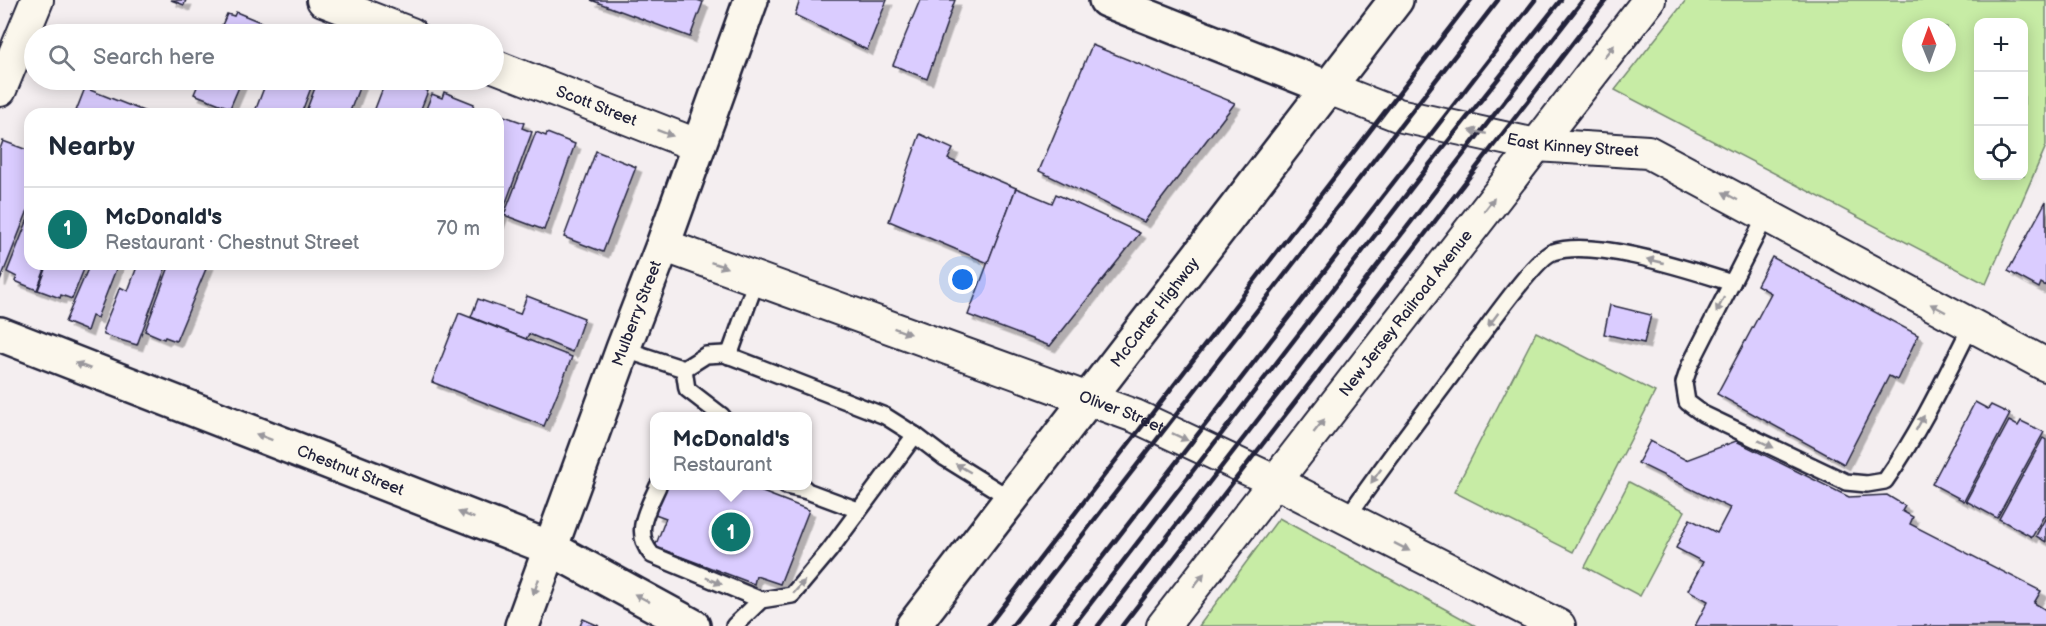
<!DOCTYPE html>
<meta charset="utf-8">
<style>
:root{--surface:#fff;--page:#f2f2f3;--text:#1f2937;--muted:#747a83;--line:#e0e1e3;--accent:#0f766e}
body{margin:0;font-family:"Balsamiq Sans",sans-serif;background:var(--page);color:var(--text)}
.controls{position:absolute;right:18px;top:18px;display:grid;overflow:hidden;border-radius:12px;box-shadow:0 3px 15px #0003}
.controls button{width:54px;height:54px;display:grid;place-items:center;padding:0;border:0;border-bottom:2px solid var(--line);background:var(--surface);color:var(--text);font:30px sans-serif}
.compass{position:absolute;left:1902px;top:18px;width:54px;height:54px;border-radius:50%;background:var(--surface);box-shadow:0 3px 15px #0003;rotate:359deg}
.you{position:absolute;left:963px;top:280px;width:21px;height:21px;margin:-15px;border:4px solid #fff;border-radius:50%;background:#1a73e8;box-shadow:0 0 0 9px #1a73e833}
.badge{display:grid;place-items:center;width:39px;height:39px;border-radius:50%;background:var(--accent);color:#fff;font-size:20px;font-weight:700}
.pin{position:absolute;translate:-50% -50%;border:3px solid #fff;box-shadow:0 2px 6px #0006}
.popup{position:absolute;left:650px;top:412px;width:162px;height:78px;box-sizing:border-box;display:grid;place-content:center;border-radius:12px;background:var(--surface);filter:drop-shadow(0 2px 4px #0005);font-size:20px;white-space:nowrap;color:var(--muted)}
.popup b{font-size:22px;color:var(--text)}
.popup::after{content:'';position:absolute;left:50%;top:100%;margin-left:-12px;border:12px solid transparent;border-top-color:var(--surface)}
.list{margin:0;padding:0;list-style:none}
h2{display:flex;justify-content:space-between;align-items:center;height:78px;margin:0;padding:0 24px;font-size:26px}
h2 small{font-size:20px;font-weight:400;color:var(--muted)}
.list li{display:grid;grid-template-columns:39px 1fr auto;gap:18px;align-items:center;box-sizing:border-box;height:84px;padding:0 24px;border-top:2px solid var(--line)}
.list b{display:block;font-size:22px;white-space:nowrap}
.list p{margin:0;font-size:20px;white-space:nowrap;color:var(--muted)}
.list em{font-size:20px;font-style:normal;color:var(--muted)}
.icon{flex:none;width:33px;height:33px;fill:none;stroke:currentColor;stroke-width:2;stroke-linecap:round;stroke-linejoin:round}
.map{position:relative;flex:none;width:2046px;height:626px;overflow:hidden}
.search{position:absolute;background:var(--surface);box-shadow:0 3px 15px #0003;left:24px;top:24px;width:480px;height:66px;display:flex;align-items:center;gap:15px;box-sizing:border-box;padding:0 21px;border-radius:33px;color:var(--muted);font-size:22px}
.panel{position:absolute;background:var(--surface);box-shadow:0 3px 15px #0003;left:24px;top:108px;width:480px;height:162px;border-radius:18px}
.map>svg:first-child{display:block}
.green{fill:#c7eca5;stroke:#748770;stroke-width:1.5;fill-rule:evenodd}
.building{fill:#daccff;stroke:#22223b;stroke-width:1.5;filter:url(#shadow)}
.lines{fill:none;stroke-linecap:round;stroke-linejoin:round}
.lane-casing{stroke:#22223b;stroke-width:20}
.street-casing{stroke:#22223b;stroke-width:36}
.secondary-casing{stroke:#22223b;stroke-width:38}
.primary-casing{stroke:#22223b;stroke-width:38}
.lane{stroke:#fbf7ec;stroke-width:15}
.street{stroke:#fbf7ec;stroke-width:32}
.secondary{stroke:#fbf7ec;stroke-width:33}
.primary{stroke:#fbf7ec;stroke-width:33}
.rail{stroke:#22223b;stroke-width:4.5}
.oneway{fill:#99979c}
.labels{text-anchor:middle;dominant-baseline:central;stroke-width:5;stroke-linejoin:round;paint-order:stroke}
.street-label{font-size:16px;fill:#22223b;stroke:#fbf7ec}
</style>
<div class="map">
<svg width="2046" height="626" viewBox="0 0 2046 626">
<defs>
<filter id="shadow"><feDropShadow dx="5.5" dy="5.5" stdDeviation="0" flood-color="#0004"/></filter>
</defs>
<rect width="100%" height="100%" fill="#f4eef0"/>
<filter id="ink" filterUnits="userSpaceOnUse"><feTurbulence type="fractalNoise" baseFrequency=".0167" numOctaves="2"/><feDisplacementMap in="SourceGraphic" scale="12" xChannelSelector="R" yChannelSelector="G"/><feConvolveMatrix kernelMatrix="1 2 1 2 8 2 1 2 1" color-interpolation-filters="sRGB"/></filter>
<g filter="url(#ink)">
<g class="green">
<path d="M 1686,0 L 2046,0 L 2046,146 L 1986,284 L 1615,90 ZM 2024,22 L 2024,176 L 1978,176 L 1978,22 ZM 1911,27 L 1947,27 L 1947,63 L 1911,63 Z"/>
<path d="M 1536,332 L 1655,392 L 1573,552 L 1454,492 Z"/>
<path d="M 1629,482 L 1685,511 L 1640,596 L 1585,567 Z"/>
<path d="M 1279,518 L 1476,626 L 1199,626 Z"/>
</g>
<g class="building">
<path d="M 171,0 L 186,0 L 184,5 Z"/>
<path d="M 591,0 L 697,0 L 703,2 L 690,37 Z"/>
<path d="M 800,0 L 887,0 L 867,50 L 795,15 Z"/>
<path d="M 920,0 L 955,0 L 927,79 L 893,65 Z"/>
<path d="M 236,12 L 265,24 L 260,34 L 218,34 L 227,14 L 234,16 Z"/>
<path d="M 1092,45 L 1235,103 L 1144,222 L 1039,171 Z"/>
<path d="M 200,80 L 242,80 L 230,108 L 194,94 Z"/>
<path d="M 267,80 L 314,80 L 301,114 L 254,114 Z"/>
<path d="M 318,80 L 362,80 L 349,114 L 305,114 Z"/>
<path d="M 386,80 L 412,80 L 420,83 L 418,87 L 428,91 L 419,114 L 373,114 Z"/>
<path d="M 85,88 L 151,114 L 80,114 L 81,112 L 76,111 Z"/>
<path d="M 444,92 L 474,104 L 470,114 L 424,114 L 432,94 L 442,98 Z"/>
<path d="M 493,112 L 524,123 L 522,128 L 532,132 L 498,224 L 498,114 L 492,114 Z"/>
<path d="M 536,132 L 546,136 L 547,133 L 575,144 L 544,230 L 504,215 Z"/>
<path d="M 920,134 L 953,149 L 948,159 L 1016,188 L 988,263 L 889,221 Z"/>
<path d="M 3,141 L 30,151 L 30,205 L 0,281 L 0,149 Z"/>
<path d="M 596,151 L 636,167 L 603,252 L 564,237 Z"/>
<path d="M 1016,188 L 1052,203 L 1056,194 L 1140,233 L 1050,346 L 968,315 Z"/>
<path d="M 2046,201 L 2046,286 L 2041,283 L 2039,288 L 2008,271 Z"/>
<path d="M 30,214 L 30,264 L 47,264 L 37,290 L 15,281 L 17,277 L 7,272 Z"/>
<path d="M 1772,257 L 1918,335 L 1897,380 L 1889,376 L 1844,464 L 1717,394 L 1771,293 L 1757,285 Z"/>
<path d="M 48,264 L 86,264 L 72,299 L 61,295 L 60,298 L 38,290 Z"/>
<path d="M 90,264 L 118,264 L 97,318 L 92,316 L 87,331 L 65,322 Z"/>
<path d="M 138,264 L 167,264 L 137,345 L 104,335 L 103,329 L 120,287 L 128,291 Z"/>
<path d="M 170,264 L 208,264 L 176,341 L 165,337 L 164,339 L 145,331 Z"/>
<path d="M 527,296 L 584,318 L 572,352 L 529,334 L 526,339 L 471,317 L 478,299 L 520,314 Z"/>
<path d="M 1610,305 L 1651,315 L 1644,343 L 1604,334 Z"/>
<path d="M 459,313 L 572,357 L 544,426 L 432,382 Z"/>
<path d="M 1975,402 L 1988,409 L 1991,405 L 2010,414 L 1964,501 L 1932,484 Z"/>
<path d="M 2009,421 L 2018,426 L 2021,421 L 2044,432 L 1997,518 L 1966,501 Z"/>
<path d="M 2043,438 L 2046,440 L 2046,512 L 2032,537 L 1999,519 Z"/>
<path d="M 1650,441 L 1686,460 L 1736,441 L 1849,497 L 1887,495 L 1905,506 L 1902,511 L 1913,517 L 1910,524 L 2041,591 L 2034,603 L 2046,610 L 2046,626 L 1695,626 L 1708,601 L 1688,590 L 1703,562 L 1676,548 L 1690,519 L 1717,533 L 1730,508 L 1638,463 Z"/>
<path d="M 667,486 L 747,486 L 809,510 L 780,584 L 756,576 L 754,584 L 655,547 L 666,518 L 655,514 Z"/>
<path d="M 2046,517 L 2046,542 L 2036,536 Z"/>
<path d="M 583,619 L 599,626 L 580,626 Z"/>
</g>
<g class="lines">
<defs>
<g id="lane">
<path d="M 1766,216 L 1690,365 L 1684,383 L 1687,402 L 1703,414 L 1846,482 L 1867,484 L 1885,481 C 1919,433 1945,378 1971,326"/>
<path d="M 623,349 L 684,369 L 706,355 L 725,354 L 885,416 L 915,435 L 829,551 L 792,595 L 761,600 L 734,626"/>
<path d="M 729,356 L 757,278"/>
<path d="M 684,369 L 687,389 L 722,416"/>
<path d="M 915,435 L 945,458 L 1011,499"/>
<path d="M 658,486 C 648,509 632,532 652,555 L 761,600"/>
<path d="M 786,486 L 807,491"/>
<path d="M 802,486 L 807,491 L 858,510"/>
<path d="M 1346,519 C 1389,457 1435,398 1479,338 C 1492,321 1537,257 1553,252 C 1594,238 1690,270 1732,283"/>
</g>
<g id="street">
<path d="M 323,0 L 411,34"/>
<path id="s1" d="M 494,66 L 699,146"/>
<path id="s2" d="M 1329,88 L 1398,115 L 1536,145 L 1648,152 L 2046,365"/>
<path d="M 0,90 L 37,0"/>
<path id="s3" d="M 663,245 L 1135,416 L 1276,482 L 1559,626"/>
<path id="s4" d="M 1163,626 L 1649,0"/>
</g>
<g id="secondary">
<path d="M 1106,0 L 1329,88"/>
<path id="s5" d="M 0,334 L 550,548 L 693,626"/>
<path id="s6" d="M 522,626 L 623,349 L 663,245 L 751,0"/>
</g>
<g id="primary">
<path id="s7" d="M 913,626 L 1396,0"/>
</g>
</defs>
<use href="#lane" class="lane-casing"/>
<use href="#street" class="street-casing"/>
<use href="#secondary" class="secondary-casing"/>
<use href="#primary" class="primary-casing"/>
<use href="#lane" class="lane"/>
<use href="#street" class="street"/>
<use href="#secondary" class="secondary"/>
<use href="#primary" class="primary"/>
<g class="rail">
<path d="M 988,626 L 1471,0"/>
<path d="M 1012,626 L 1498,0"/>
<path d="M 1049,626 L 1535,0"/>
<path d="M 1073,626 L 1430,164 L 1561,0"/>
<path d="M 1098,626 L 1583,0"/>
<path d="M 1122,626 L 1606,0"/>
</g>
</g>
<defs><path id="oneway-solid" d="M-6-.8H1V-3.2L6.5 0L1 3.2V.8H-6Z" transform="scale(1.5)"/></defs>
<g class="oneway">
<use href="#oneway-solid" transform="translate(1609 51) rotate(-52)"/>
<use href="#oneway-solid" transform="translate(1478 132) rotate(-168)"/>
<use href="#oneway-solid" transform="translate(665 133) rotate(21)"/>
<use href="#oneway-solid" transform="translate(1730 196) rotate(-152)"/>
<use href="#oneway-solid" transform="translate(1489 205) rotate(-52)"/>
<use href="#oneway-solid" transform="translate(1655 261) rotate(-167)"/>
<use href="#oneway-solid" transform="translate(719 265) rotate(19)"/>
<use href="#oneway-solid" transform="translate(1720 305) rotate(117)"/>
<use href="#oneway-solid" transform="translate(1938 308) rotate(-152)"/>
<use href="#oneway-solid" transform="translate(1493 320) rotate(127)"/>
<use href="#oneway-solid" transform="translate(902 331) rotate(20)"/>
<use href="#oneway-solid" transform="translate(83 366) rotate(-159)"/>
<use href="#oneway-solid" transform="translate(1920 423) rotate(-61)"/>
<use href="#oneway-solid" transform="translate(1319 426) rotate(-52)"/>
<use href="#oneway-solid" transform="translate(264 437) rotate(-159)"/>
<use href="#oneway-solid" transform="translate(1180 437) rotate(25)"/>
<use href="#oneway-solid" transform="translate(1766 444) rotate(26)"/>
<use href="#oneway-solid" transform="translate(963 468) rotate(-150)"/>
<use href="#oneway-solid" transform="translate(1376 476) rotate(126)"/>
<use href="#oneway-solid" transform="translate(466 515) rotate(-159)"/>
<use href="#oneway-solid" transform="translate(1402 547) rotate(27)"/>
<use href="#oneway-solid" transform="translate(1199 580) rotate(-52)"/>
<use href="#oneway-solid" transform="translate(714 581) rotate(23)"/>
<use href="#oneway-solid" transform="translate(536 587) rotate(109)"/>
<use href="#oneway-solid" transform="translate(799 587) rotate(-49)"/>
<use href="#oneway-solid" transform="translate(642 598) rotate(-152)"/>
</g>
</g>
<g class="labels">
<g class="street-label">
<text stroke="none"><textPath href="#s1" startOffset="110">Scott Street</textPath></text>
<text stroke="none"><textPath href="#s2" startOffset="252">East Kinney Street</textPath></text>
<text stroke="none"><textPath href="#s6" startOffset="333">Mulberry Street</textPath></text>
<text stroke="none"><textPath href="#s7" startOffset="396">McCarter Highway</textPath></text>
<text stroke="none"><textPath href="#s4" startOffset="396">New Jersey Railroad Avenue</textPath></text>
<text stroke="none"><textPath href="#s3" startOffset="488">Oliver Street</textPath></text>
<text stroke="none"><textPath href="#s5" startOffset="376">Chestnut Street</textPath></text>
</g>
</g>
</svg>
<div class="controls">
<button>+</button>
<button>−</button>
<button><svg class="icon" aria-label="locate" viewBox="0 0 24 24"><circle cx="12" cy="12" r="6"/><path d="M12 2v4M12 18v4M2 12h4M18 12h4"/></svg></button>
</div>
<svg class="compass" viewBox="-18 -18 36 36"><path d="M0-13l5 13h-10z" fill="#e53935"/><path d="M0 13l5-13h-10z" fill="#747a83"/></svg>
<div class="you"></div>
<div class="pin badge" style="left:731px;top:532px">1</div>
<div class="popup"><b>McDonald's</b>Restaurant</div>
<div class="search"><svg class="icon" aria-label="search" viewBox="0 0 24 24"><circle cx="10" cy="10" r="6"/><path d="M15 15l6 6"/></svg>Search here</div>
<section class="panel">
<h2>Nearby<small></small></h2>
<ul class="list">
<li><span class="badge">1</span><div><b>McDonald's</b><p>Restaurant · Chestnut Street</p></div><em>70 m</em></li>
</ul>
</section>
</div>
